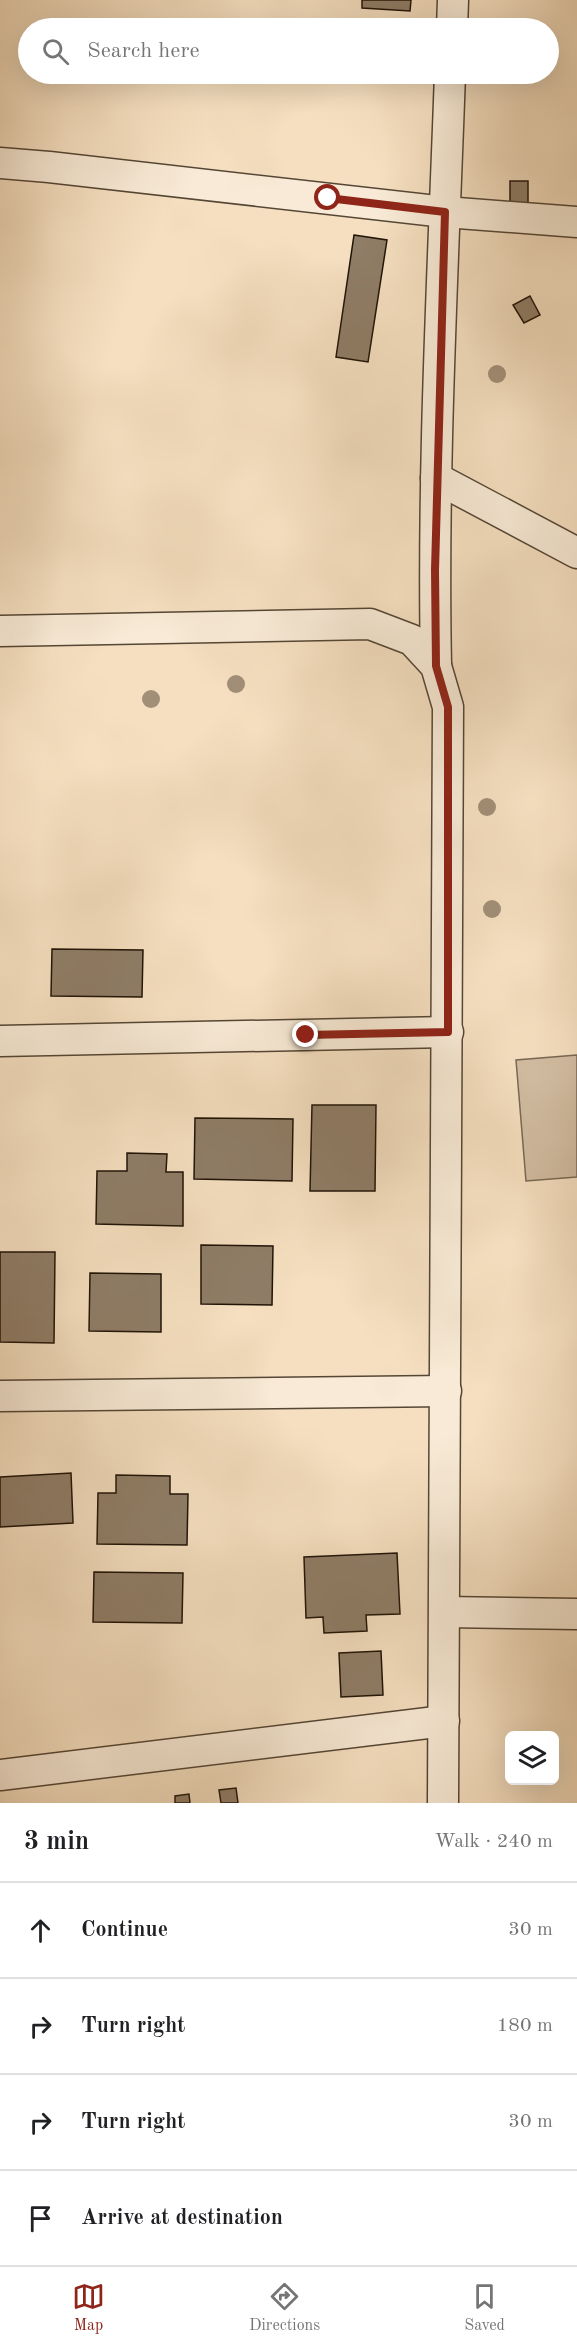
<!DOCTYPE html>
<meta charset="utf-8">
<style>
:root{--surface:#fff;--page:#f2f2f2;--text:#202124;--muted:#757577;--line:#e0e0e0;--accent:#8f2418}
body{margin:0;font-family:"Old Standard TT",serif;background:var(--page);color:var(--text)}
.controls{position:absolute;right:18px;bottom:18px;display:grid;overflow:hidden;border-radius:9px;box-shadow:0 6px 24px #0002}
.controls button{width:54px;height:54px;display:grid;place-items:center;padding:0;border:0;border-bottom:2px solid var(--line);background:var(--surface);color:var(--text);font:30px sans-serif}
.stop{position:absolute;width:18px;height:18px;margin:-14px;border:4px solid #8f2418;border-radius:50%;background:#fff}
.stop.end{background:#8f2418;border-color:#fff;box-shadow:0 2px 6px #0008}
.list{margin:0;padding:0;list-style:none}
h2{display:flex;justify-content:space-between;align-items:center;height:78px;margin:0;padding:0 24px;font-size:26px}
h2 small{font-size:20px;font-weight:400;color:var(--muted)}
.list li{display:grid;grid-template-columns:39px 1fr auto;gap:18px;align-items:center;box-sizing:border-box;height:96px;padding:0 24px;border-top:2px solid var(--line)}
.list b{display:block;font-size:22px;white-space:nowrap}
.list em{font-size:20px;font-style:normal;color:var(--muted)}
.icon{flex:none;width:33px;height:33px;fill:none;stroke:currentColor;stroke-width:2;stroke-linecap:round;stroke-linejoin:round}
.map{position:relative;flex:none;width:577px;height:1803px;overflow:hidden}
.search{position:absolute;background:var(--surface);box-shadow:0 6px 24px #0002;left:18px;right:18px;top:18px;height:66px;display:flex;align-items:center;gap:15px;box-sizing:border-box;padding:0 21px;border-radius:33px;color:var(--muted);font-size:22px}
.sheet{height:462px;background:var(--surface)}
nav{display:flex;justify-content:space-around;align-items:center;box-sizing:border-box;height:84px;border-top:2px solid var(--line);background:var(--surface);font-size:16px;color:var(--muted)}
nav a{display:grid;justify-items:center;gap:3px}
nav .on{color:var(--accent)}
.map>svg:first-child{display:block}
.green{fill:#d1bca1;stroke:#786854;stroke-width:1.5}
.building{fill:#8f7d67;stroke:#201307;stroke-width:1.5}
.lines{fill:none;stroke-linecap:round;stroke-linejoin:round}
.minor-casing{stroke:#554635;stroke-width:33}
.minor{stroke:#f8ead6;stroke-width:30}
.tree{fill:#a28f78}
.route{stroke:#8f2418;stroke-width:8}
</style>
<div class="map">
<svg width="577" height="1803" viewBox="0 0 577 1803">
<rect width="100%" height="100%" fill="#f5dfc0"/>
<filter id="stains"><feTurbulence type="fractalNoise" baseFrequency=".00333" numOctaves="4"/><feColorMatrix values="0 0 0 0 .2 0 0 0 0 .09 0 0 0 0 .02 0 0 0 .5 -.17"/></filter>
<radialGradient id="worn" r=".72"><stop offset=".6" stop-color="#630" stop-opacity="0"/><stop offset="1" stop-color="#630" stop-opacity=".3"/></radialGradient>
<path class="green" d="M 577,1055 L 577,1177 L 526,1181 L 516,1060 Z"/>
<g class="building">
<path d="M 362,0 L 411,0 L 410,11 L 362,8 Z"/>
<rect x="510" y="181" width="18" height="33"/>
<path d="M 354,235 L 387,240 L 368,362 L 336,357 Z"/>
<path d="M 530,296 L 540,315 L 524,323 L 513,305 Z"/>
<path d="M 52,949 L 143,950 L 142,997 L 51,996 Z"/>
<path d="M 312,1105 L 376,1105 L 375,1191 L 310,1191 Z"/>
<path d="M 195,1118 L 293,1119 L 292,1181 L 194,1179 Z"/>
<path d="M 127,1153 L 167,1154 L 166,1172 L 183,1172 L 183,1226 L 96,1224 L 97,1171 L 127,1171 Z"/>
<path d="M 201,1245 L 273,1246 L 272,1305 L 201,1304 Z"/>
<path d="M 0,1252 L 55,1252 L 54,1343 L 0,1342 Z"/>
<path d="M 90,1273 L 161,1274 L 161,1332 L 89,1331 Z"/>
<path d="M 71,1473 L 73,1523 L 0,1527 L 0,1477 Z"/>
<path d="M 116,1475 L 170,1476 L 170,1494 L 188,1494 L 187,1545 L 97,1544 L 98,1493 L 116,1493 Z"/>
<path d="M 397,1553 L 400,1614 L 366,1615 L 367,1631 L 324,1633 L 323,1617 L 306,1618 L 304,1557 Z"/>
<path d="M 94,1572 L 183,1573 L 182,1623 L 93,1622 Z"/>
<path d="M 381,1651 L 383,1695 L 341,1697 L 339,1653 Z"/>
<path d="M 236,1788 L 238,1803 L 221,1803 L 219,1790 Z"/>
<path d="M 189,1794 L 190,1803 L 175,1803 L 175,1796 Z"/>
</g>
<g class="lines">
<defs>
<g id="minor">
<path d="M 452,28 L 453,0"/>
<path d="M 0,163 L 49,167 L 445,212 L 577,222"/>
<path d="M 436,478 L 577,553"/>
<path d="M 0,631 L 370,624 L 412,640 L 436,666 L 448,707 L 443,1803"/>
<path d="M 436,666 C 432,469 443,271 450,74"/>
<path d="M 0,1041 L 448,1032"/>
<path d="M 0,1396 L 446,1391"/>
<path d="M 445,1612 L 577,1614"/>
<path d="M 0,1775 L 444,1721"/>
</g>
</defs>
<use href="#minor" class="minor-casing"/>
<use href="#minor" class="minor"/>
</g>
<g class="tree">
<circle cx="497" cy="374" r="9"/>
<circle cx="236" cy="684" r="9"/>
<circle cx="151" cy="699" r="9"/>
<circle cx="487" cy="807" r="9"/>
<circle cx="492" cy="909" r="9"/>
</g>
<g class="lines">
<path class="route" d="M 306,1035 L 448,1032 L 448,707 L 436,666 L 435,570 L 445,212 L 328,198"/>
</g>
<rect width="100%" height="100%" filter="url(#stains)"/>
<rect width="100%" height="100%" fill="url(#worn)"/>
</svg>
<div class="controls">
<button><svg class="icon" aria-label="layers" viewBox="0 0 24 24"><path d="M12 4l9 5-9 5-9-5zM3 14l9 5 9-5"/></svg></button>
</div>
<div class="stop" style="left:328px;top:198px"></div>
<div class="stop end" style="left:306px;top:1035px"></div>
<div class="search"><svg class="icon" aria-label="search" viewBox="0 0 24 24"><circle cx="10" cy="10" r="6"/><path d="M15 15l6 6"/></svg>Search here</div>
</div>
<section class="sheet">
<h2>3 min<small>Walk · 240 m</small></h2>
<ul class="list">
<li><svg class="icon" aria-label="ahead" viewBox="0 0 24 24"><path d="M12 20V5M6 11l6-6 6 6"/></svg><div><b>Continue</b></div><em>30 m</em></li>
<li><svg class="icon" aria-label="right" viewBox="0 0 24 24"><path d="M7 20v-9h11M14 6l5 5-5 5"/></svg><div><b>Turn right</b></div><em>180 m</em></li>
<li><svg class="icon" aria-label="right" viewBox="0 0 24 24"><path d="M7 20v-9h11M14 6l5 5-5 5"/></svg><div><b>Turn right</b></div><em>30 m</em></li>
<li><svg class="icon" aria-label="arrive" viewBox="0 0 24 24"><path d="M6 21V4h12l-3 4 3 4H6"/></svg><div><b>Arrive at destination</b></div></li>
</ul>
</section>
<nav>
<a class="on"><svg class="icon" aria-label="map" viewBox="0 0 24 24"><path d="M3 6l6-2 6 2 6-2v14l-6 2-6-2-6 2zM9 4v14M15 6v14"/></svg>Map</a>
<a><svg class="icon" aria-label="directions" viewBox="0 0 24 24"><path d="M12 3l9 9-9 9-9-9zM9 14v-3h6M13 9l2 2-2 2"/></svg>Directions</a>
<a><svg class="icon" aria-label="saved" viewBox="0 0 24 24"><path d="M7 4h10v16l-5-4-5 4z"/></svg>Saved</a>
</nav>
